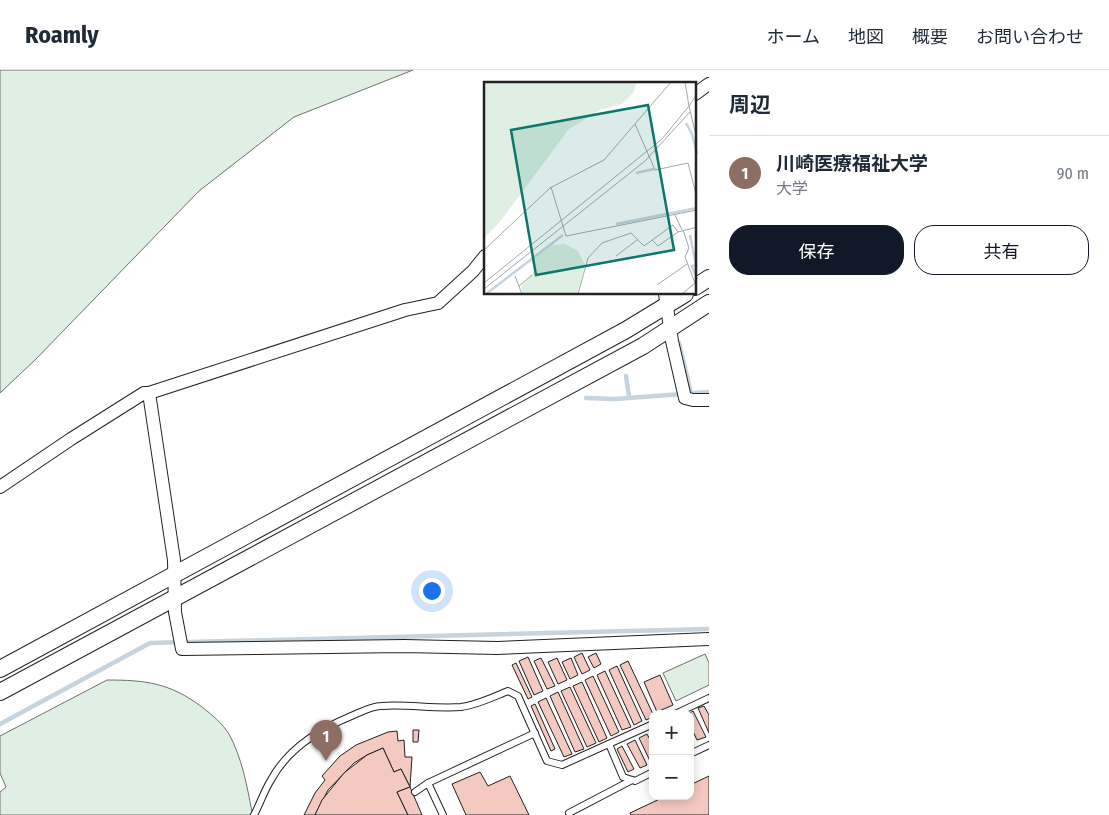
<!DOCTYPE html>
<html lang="ja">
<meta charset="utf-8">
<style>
:root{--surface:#fff;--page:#f2f2f3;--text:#1f2937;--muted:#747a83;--line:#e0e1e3;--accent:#111827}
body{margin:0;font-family:"Fira Sans Condensed","Noto Sans JP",sans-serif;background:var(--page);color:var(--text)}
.controls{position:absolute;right:15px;bottom:15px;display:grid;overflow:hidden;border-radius:10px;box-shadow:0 2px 12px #0003}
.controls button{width:45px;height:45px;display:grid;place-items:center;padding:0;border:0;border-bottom:1px solid var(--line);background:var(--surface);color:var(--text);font:25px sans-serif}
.you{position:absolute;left:431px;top:520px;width:18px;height:18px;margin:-12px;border:4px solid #fff;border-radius:50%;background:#1a73e8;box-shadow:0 0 0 8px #1a73e833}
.badge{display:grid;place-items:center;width:32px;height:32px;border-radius:50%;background:var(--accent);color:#fff;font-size:16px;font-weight:700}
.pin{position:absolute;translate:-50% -41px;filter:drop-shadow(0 1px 2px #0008)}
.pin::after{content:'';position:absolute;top:26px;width:18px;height:15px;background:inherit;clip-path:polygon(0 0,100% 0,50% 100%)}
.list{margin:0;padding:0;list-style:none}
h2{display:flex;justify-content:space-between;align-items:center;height:65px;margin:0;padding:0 20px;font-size:21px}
h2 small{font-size:16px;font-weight:400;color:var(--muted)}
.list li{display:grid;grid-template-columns:32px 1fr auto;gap:15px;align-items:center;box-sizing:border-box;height:75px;padding:0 20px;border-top:1px solid var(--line)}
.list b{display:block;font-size:19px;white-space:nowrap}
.list p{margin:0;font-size:16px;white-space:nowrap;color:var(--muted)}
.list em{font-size:16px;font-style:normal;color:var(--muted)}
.actions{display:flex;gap:10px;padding:15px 20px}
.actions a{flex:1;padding:11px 0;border:1px solid var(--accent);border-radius:20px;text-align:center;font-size:18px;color:var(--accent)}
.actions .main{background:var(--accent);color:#fff}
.map{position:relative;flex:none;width:709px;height:745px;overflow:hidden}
header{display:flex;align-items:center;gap:30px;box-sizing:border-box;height:70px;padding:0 25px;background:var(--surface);border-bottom:1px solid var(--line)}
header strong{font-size:24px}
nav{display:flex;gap:28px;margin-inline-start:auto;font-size:18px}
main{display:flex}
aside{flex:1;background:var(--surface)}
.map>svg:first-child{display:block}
.green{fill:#e0efe3;stroke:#6f6f6f}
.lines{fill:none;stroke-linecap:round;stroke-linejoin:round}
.stream{stroke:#c7d3dd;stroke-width:4.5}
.building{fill:#f3c9c0;stroke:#222}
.service-casing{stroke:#222;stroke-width:8}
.minor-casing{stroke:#222;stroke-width:14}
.tertiary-casing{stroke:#222;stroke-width:18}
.service{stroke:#fff;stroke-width:6}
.minor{stroke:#fff;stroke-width:12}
.tertiary{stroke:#fff;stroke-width:16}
.inset-river{fill:none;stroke:#c7d3dd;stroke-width:2.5}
.inset-road{fill:none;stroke:#a7a7a7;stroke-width:1}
.view{fill:#0f766e;fill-opacity:0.15;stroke:#0f766e;stroke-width:2.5}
.inset-edge{fill:none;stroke:#222;stroke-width:2.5}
</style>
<header>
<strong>Roamly</strong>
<nav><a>ホーム</a><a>地図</a><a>概要</a><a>お問い合わせ</a></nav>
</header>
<main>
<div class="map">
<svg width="709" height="745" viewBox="0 0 709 745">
<rect width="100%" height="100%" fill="#fff"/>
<g class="green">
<path d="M 0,0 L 413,0 L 294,47 L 199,121 L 35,290 L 0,323 Z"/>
<path d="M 705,584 L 709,593 L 709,615 L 676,631 L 663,603 Z"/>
<path d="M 107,610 C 146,610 170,613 202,637 C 211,644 222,653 229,664 C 242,688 247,716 252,742 L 251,745 L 0,745 L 0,722 L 6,717 L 0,703 L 0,666 Z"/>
</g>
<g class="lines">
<g class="stream">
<path d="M 679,273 L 691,323"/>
<path d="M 626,306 L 629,327"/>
<path d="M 586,328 L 615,329 L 709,322"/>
<path d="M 0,654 L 150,573 L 709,559"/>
</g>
</g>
<g class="building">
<path d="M 582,583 L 590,600 L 582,604 L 574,587 Z"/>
<path d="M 596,583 L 601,594 L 594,598 L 588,587 Z"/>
<path d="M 528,587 L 543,621 L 534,625 L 519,591 Z"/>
<path d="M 541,588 L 555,616 L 547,619 L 534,591 Z"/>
<path d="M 557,588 L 567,610 L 558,614 L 548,592 Z"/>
<path d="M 571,588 L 578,605 L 570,609 L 562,592 Z"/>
<path d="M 628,591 L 653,644 L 653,647 L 646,650 L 620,595 Z"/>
<path d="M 516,593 L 532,627 L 528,629 L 512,595 Z"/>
<path d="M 617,596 L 642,651 L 634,655 L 609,600 Z"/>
<path d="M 605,601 L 631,657 L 622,660 L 597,605 Z"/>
<path d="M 660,605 L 673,635 L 657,642 L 644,612 Z"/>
<path d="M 593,606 L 619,662 L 611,666 L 585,610 Z"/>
<path d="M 582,612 L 607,668 L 599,672 L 573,616 Z"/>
<path d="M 570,617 L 596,673 L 587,677 L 561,621 Z"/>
<path d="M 558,622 L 584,679 L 575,682 L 550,626 Z"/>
<path d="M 546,628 L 572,684 L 564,687 L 538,632 Z"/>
<path d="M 535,634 L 555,679 L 551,681 L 531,636 Z"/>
<path d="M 704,636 L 709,645 L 709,663 L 698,638 Z"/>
<path d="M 693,641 L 706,667 L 697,670 L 690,655 L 690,644 L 688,644 Z"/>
<path d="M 413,660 L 419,660 L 418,672 L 413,672 Z"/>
<path d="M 397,661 L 398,671 L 404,670 L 405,687 L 412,687 L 410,717 L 401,699 L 394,702 L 383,678 L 367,685 L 354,693 L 328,720 L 315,745 L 304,745 L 315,723 L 325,710 L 322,706 L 340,686 L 356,675 L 388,662 Z"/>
<path d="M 647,664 L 653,675 L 653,692 L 651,693 L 639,668 Z"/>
<path d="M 635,670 L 647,695 L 640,698 L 627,674 Z"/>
<path d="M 622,676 L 634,699 L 628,702 L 617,679 Z"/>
<path d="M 383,678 L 394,702 L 401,699 L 410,717 L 397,722 L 408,745 L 315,745 L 322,730 L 344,703 L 367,685 Z"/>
<path d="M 480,702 L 488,716 L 510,706 L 529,745 L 466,745 L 452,714 Z"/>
<path d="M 709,706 L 709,745 L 631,745 L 630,743 L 666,726 L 690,726 L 690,715 Z"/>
<path d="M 410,717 L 422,745 L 408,745 L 397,722 Z"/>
</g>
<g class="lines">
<defs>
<g id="service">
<path d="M 675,644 L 709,628"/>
<path d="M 609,674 L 623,707 L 635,711 L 653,702"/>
<path d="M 690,684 L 709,675"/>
<path d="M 428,713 L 443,745"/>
<path d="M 415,722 L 428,713 L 535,663"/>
<path d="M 569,743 L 632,710"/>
<path d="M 254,745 C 260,734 264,721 271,710 C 287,680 318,660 349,647 C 359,643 371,636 381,636 C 408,634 434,639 461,637 C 477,635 493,627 508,621 L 518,626 L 547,691 L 562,695 L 653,654"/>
</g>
<g id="minor">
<path d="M 695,24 L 709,14"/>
<path d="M 665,224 L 672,271 L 685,328 L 693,330 L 709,330"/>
<path d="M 149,323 L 174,490 L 175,542 L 182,579 L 404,576 L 497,578 L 709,569"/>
<path d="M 0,417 L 71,369 L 144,323 L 149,323 L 405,240 L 438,233 L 473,201 L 485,186"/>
</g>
<g id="tertiary">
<path d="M 695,217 L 709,208"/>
<path d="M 0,599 L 626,260 L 685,224"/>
<path d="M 0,622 L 643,276 L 709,233"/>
</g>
</defs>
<use href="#service" class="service-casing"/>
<use href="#minor" class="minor-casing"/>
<use href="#tertiary" class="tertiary-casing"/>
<use href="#service" class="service"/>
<use href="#minor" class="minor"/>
<use href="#tertiary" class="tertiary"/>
</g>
<g transform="translate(484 12)">
<rect width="212" height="212" fill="#fff"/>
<path d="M 0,0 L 153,0 L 149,11 L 138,22 L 116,28 L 85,47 L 15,141 L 0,156 ZM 81,162 L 94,169 L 101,183 L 93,212 L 38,212 L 38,203 L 52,187 L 47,179 L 68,163 Z" fill="#e0efe3"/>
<path class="inset-river" d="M 202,41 L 208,52 L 213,72M 152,91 L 170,87M 132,142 L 213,126M 206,153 L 212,183 L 208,184 L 213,197M 2,212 L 79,153"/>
<path class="inset-road" d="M 213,12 L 205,24 L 213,58M 151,42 L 171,88 L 204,81 L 213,116M 67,105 L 82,154 L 213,128M 191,133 L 198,148M 199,148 L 205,166 L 201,175 L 211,201 L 199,211M 168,158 L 174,164 L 194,150 L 213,145M 0,168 L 66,106 L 120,78 L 187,0M 132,174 L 153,158M 31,194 L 38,212M 0,201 L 178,57 L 205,24 L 201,0M 173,203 L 203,182M 35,204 L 48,193M 0,207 L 161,79 L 206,30M 94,212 L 104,176 L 118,161 L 147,151 L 160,164 L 189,143 L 194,150"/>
<path class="view" d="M 164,23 L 190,168 L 52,193 L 27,48 Z"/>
<rect width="212" height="212" class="inset-edge"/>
</g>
</svg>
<div class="controls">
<button>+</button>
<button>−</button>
</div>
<div class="you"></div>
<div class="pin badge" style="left:326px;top:691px;background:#8d6e63">1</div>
</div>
<aside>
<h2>周辺<small></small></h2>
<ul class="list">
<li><span class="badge" style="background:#8d6e63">1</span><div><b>川崎医療福祉大学</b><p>大学</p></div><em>90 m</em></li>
</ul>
<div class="actions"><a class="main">保存</a><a>共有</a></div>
</aside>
</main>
